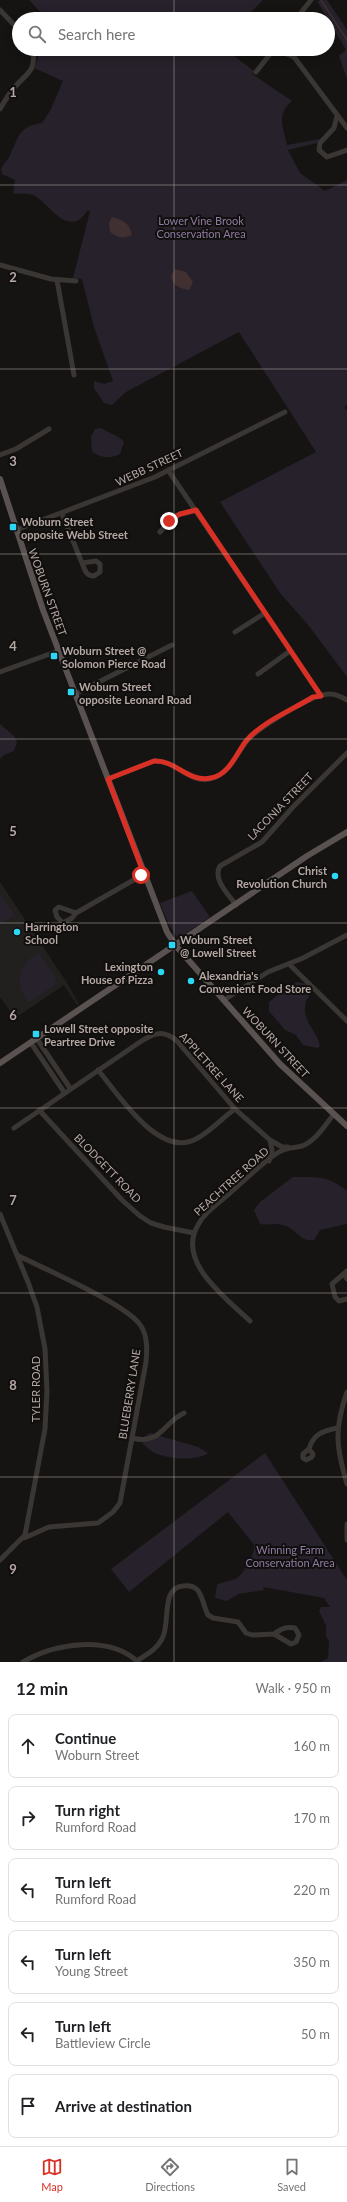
<!DOCTYPE html>
<meta charset="utf-8">
<style>
:root{--surface:#fff;--page:#f2f2f2;--text:#202124;--muted:#757577;--line:#e0e0e0;--accent:#d93025}
body{margin:0;font-family:Lato,sans-serif;background:var(--page);color:var(--text)}
.stop{position:absolute;width:12px;height:12px;margin:-9px;border:3px solid #d93025;border-radius:50%;background:#fff}
.stop.end{background:#d93025;border-color:#fff;box-shadow:0 1px 4px #0008}
.list{margin:0;padding:0;list-style:none}
h2{display:flex;justify-content:space-between;align-items:center;height:52px;margin:0;padding:0 16px;font-size:17px}
h2 small{font-size:13px;font-weight:400;color:var(--muted)}
.list li{display:grid;grid-template-columns:26px 1fr auto;gap:12px;align-items:center;box-sizing:border-box;height:64px;margin:0 8px 8px;padding:0 8px;border:1px solid var(--line);border-radius:8px}
.list b{display:block;font-size:15px;white-space:nowrap}
.list p{margin:0;font-size:13px;white-space:nowrap;color:var(--muted)}
.list em{font-size:13px;font-style:normal;color:var(--muted)}
.icon{flex:none;width:22px;height:22px;fill:none;stroke:currentColor;stroke-width:2;stroke-linecap:round;stroke-linejoin:round}
.map{position:relative;flex:none;width:347px;height:1662px;overflow:hidden}
.search{position:absolute;background:var(--surface);box-shadow:0 2px 10px #0003;left:12px;right:12px;top:12px;height:44px;display:flex;align-items:center;gap:10px;box-sizing:border-box;padding:0 14px;border-radius:22px;color:var(--muted);font-size:15px}
.sheet{height:484px;background:var(--surface)}
nav{display:flex;justify-content:space-around;align-items:center;box-sizing:border-box;height:56px;border-top:1px solid var(--line);background:var(--surface);font-size:11px;color:var(--muted)}
nav a{display:grid;justify-items:center;gap:2px}
nav .on{color:var(--accent)}
.map>svg:first-child{display:block}
.built{fill:#22201f}
.green{fill:#26212a}
.water{fill:#413031}
.lines{fill:none;stroke-linecap:round;stroke-linejoin:round}
.stream{stroke:#413031;stroke-width:1.5}
.minor{stroke:#3a3634;stroke-width:5}
.major{stroke:#595250;stroke-width:6}
.route{stroke:#d93025;stroke-width:5}
.grid{fill:none;stroke:#b5a7a4;stroke-width:1;stroke-opacity:0.55}
.poi-dot{fill:#2dd6f3;stroke:#100f0e;stroke-width:1.5}
.labels{text-anchor:middle;dominant-baseline:central;stroke-width:4;stroke-linejoin:round;paint-order:stroke}
.park-label{font-size:11px;fill:#8f7ba1;stroke:#100f0e}
.street-label{font-size:11px;fill:#b5a7a4;stroke:#100f0e}
.poi-label{font-size:11px;font-weight:bold;fill:#b5a7a4;stroke:#100f0e;text-anchor:start}
.grid-label{font-size:13px;text-anchor:middle;font-weight:bold;fill:#b5a7a4;stroke:#100f0e;stroke-width:4;stroke-linejoin:round;paint-order:stroke}
</style>
<div class="map">
<svg width="347" height="1662" viewBox="0 0 347 1662">
<rect width="100%" height="100%" fill="#151413"/>
<path class="built" d="M 0,882 L 67,983 L 79,1004 L 77,1005 L 64,985 L 15,1018 L 0,997 Z"/>
<g class="green">
<path d="M 29,0 L 263,0 L 244,19 L 47,19 Z"/>
<path d="M 327,0 L 347,30 L 347,79 L 339,56 L 346,50 L 317,1 Z"/>
<path d="M 37,49 L 225,49 L 254,71 L 252,74 L 292,101 C 276,115 283,127 287,145 L 320,139 L 317,143 L 288,150 L 300,173 L 325,191 L 347,180 L 347,405 L 344,407 L 347,410 L 347,677 L 309,626 L 280,593 L 220,502 L 316,452 L 239,332 L 126,392 L 112,405 L 104,403 L 94,388 L 94,381 L 104,384 L 113,381 L 94,327 L 82,279 L 73,278 L 90,211 L 87,211 C 69,239 50,205 35,196 C 28,192 20,195 13,193 L 15,180 L 2,174 L 1,169 C 4,163 9,159 11,153 C 19,135 20,126 42,123 L 50,111 L 63,81 L 34,68 L 38,59 Z"/>
<path d="M 101,428 C 108,433 119,435 124,442 L 120,454 C 111,459 99,458 92,451 L 91,437 L 95,429 Z"/>
<path d="M 0,724 L 14,736 L 17,742 L 14,751 L 4,755 L 0,759 Z"/>
<path d="M 192,891 L 210,917 L 182,936 L 177,937 L 169,925 L 160,903 Z"/>
<path d="M 0,894 L 15,915 L 0,924 Z"/>
<path d="M 39,953 L 56,979 L 55,985 L 29,1002 C 13,986 19,962 39,953 Z"/>
<path d="M 297,982 L 308,984 L 312,988 C 311,997 304,998 305,1011 C 306,1025 318,1033 320,1046 L 317,1048 L 303,1045 L 296,1035 L 285,1030 L 269,1011 L 269,1002 L 290,985 Z"/>
<path d="M 293,1177 C 317,1177 328,1175 347,1191 L 347,1224 L 320,1230 L 314,1240 C 302,1242 298,1233 290,1228 C 278,1221 270,1226 260,1224 L 254,1210 L 260,1202 Z"/>
<path d="M 150,1433 L 198,1447 L 208,1453 C 196,1462 166,1459 153,1452 C 150,1450 146,1446 143,1444 L 144,1437 Z"/>
<path d="M 265,1453 L 347,1580 L 347,1662 L 321,1662 L 328,1658 L 329,1641 L 326,1636 L 326,1626 L 319,1611 L 321,1607 L 330,1607 L 324,1598 L 263,1587 L 264,1590 L 239,1594 L 227,1601 L 215,1598 L 217,1585 C 223,1581 228,1582 235,1579 C 244,1575 251,1558 254,1550 L 254,1545 L 228,1512 L 129,1592 L 111,1569 Z"/>
</g>
<g class="water">
<path d="M 112,217 C 124,220 129,223 132,235 C 123,239 118,238 110,232 L 109,223 Z"/>
<path d="M 175,269 L 186,272 L 193,282 L 189,290 C 179,288 173,286 171,276 Z"/>
</g>
<g class="lines">
<path class="stream" d="M 321,0 L 347,40"/>
<g class="minor">
<path d="M 0,10 L 19,30"/>
<path d="M 296,19 L 311,0"/>
<path d="M 270,54 L 282,52 L 294,57 L 347,128"/>
<path d="M 256,72 L 274,49"/>
<path d="M 0,109 C 4,102 8,95 14,88 C 27,72 36,73 33,49"/>
<path d="M 337,116 L 334,128 L 320,143 L 319,150 L 327,157 L 347,150"/>
<path d="M 0,265 L 51,279 L 76,281"/>
<path d="M 57,280 L 74,375"/>
<path d="M 0,455 L 16,449 L 49,429"/>
<path d="M 168,470 L 321,696"/>
<path d="M 62,514 L 82,563 C 85,570 86,576 94,576 L 100,572 L 100,564 L 96,561 L 82,563"/>
<path d="M 16,530 L 155,477 L 285,412"/>
<path d="M 160,532 L 174,516 L 196,510"/>
<path d="M 235,632 L 265,613"/>
<path d="M 0,672 L 58,651"/>
<path d="M 258,674 L 290,651"/>
<path d="M 75,694 L 172,645"/>
<path d="M 108,779 L 154,761 C 176,759 190,786 213,778 C 230,772 236,755 246,742 C 256,729 313,693 330,694 C 335,694 342,697 347,700"/>
<path d="M 236,905 C 229,895 212,879 220,866 L 262,842 L 293,807 L 347,753"/>
<path d="M 76,913 L 72,918 L 63,923 L 57,917 L 55,910 L 59,907 L 76,913 L 144,874"/>
<path d="M 289,964 L 347,1021"/>
<path d="M 224,1000 L 268,972 L 303,958 L 347,935"/>
<path d="M 37,1039 L 70,1088"/>
<path d="M 31,1043 L 64,1092"/>
<path d="M 98,1070 C 118,1094 159,1159 196,1139 C 211,1131 222,1118 235,1109"/>
<path d="M 39,1110 L 122,1200 L 140,1216 L 151,1223 L 164,1227 L 194,1233"/>
<path d="M 14,1128 L 137,1044 C 152,1034 162,1028 177,1041 L 235,1109 L 270,1140 L 272,1150 L 269,1161"/>
<path d="M 270,1140 L 282,1147 L 288,1147"/>
<path d="M 0,1214 L 28,1282 L 37,1307 L 45,1349 L 47,1391 L 45,1429 L 25,1535 L 0,1560"/>
<path d="M 17,1255 C 44,1269 127,1304 141,1326 C 148,1337 147,1351 146,1362 L 120,1503 L 113,1512 L 98,1523 L 49,1527 L 24,1538"/>
<path d="M 347,1271 L 332,1284 L 335,1297 L 339,1301 L 347,1299"/>
<path d="M 344,1274 L 347,1279"/>
<path d="M 250,1321 C 226,1298 176,1262 198,1225 C 205,1211 221,1202 232,1191 C 247,1179 265,1159 281,1151 C 288,1147 295,1148 302,1146 C 316,1141 325,1125 334,1114"/>
<path d="M 347,1392 C 334,1429 336,1447 347,1484"/>
<path d="M 132,1438 C 160,1446 164,1422 184,1413"/>
<path d="M 309,1449 L 303,1454 L 303,1458 L 306,1460 L 312,1457 L 313,1454 L 309,1449 C 313,1434 323,1431 337,1428"/>
<path d="M 347,1524 L 347,1540"/>
<path d="M 137,1661 C 147,1654 156,1650 162,1639 C 171,1624 160,1588 183,1586 C 203,1583 201,1602 208,1615 L 213,1618 L 238,1622 L 246,1633 L 252,1635 L 274,1634 L 291,1644 L 296,1642 L 299,1635 L 295,1628 C 286,1626 281,1629 274,1634"/>
<path d="M 23,1662 C 55,1643 109,1635 138,1662"/>
</g>
<g class="major">
<path d="M 0,479 L 43,610 L 167,932 L 176,946 L 280,1064 L 347,1126"/>
<path d="M 0,1063 L 307,856 L 347,832"/>
</g>
</g>
<g class="lines">
<path class="route" d="M 141,875 L 144,874 L 108,779 L 154,761 C 176,760 188,783 211,778 C 229,775 236,754 246,741 C 262,722 292,710 313,697 L 321,696 L 196,510 L 180,514 L 169,521"/>
</g>
<path class="grid" d="M 174,0 L 174,19M 174,49 L 174,1662M 0,185 L 347,185M 0,369 L 347,369M 0,554 L 347,554M 0,739 L 347,739M 0,923 L 347,923M 0,1108 L 347,1108M 0,1293 L 347,1293M 0,1477 L 347,1477"/>
<g class="poi-dot">
<rect x="9" y="523" width="8" height="8" rx="2"/>
<rect x="50" y="652" width="8" height="8" rx="2"/>
<rect x="67" y="688" width="8" height="8" rx="2"/>
<circle cx="335" cy="876" r="4"/>
<circle cx="17" cy="932" r="4"/>
<rect x="168" y="941" width="8" height="8" rx="2"/>
<circle cx="161" cy="972" r="4"/>
<circle cx="191" cy="981" r="4"/>
<rect x="32" y="1030" width="8" height="8" rx="2"/>
</g>
<g class="labels">
<g class="park-label">
<text x="201" y="220">Lower Vine Brook<tspan x="201" dy="13">Conservation Area</tspan></text>
<text x="290" y="1549">Winning Farm<tspan x="290" dy="13">Conservation Area</tspan></text>
</g>
<g class="street-label">
<text transform="translate(149 467) rotate(-25)">WEBB STREET</text>
<text transform="translate(48 592) rotate(70)">WOBURN STREET</text>
<text transform="translate(280 806) rotate(-46)">LACONIA STREET</text>
<text transform="translate(276 1042) rotate(47)">WOBURN STREET</text>
<text transform="translate(212 1067) rotate(48)">APPLETREE LANE</text>
<text transform="translate(108 1168) rotate(46)">BLODGETT ROAD</text>
<text transform="translate(231 1181) rotate(-42)">PEACHTREE ROAD</text>
<text transform="translate(35 1389) rotate(-90)">TYLER ROAD</text>
<text transform="translate(129 1394) rotate(-81)">BLUEBERRY LANE</text>
</g>
<g class="poi-label">
<text x="21" y="521">Woburn Street<tspan x="21" dy="13">opposite Webb Street</tspan></text>
<text x="62" y="650">Woburn Street @<tspan x="62" dy="13">Solomon Pierce Road</tspan></text>
<text x="79" y="686">Woburn Street<tspan x="79" dy="13">opposite Leonard Road</tspan></text>
<text x="327" y="870" text-anchor="end">Christ<tspan x="327" dy="13">Revolution Church</tspan></text>
<text x="25" y="926">Harrington<tspan x="25" dy="13">School</tspan></text>
<text x="180" y="939">Woburn Street<tspan x="180" dy="13">@ Lowell Street</tspan></text>
<text x="153" y="966" text-anchor="end">Lexington<tspan x="153" dy="13">House of Pizza</tspan></text>
<text x="199" y="975">Alexandria's<tspan x="199" dy="13">Convenient Food Store</tspan></text>
<text x="44" y="1028">Lowell Street opposite<tspan x="44" dy="13">Peartree Drive</tspan></text>
</g>
</g>
<g class="grid-label">
<text x="13" y="97">1</text>
<text x="13" y="282">2</text>
<text x="13" y="466">3</text>
<text x="13" y="651">4</text>
<text x="13" y="836">5</text>
<text x="13" y="1020">6</text>
<text x="13" y="1205">7</text>
<text x="13" y="1390">8</text>
<text x="13" y="1574">9</text>
</g>
</svg>
<div class="stop" style="left:141px;top:875px"></div>
<div class="stop end" style="left:169px;top:521px"></div>
<div class="search"><svg class="icon" aria-label="search" viewBox="0 0 24 24"><circle cx="10" cy="10" r="6"/><path d="M15 15l6 6"/></svg>Search here</div>
</div>
<section class="sheet">
<h2>12 min<small>Walk · 950 m</small></h2>
<ul class="list">
<li><svg class="icon" aria-label="ahead" viewBox="0 0 24 24"><path d="M12 20V5M6 11l6-6 6 6"/></svg><div><b>Continue</b><p>Woburn Street</p></div><em>160 m</em></li>
<li><svg class="icon" aria-label="right" viewBox="0 0 24 24"><path d="M7 20v-9h11M14 6l5 5-5 5"/></svg><div><b>Turn right</b><p>Rumford Road</p></div><em>170 m</em></li>
<li><svg class="icon" aria-label="left" viewBox="0 0 24 24"><path d="M17 20v-9H6M10 6l-5 5 5 5"/></svg><div><b>Turn left</b><p>Rumford Road</p></div><em>220 m</em></li>
<li><svg class="icon" aria-label="left" viewBox="0 0 24 24"><path d="M17 20v-9H6M10 6l-5 5 5 5"/></svg><div><b>Turn left</b><p>Young Street</p></div><em>350 m</em></li>
<li><svg class="icon" aria-label="left" viewBox="0 0 24 24"><path d="M17 20v-9H6M10 6l-5 5 5 5"/></svg><div><b>Turn left</b><p>Battleview Circle</p></div><em>50 m</em></li>
<li><svg class="icon" aria-label="arrive" viewBox="0 0 24 24"><path d="M6 21V4h12l-3 4 3 4H6"/></svg><div><b>Arrive at destination</b></div></li>
</ul>
</section>
<nav>
<a class="on"><svg class="icon" aria-label="map" viewBox="0 0 24 24"><path d="M3 6l6-2 6 2 6-2v14l-6 2-6-2-6 2zM9 4v14M15 6v14"/></svg>Map</a>
<a><svg class="icon" aria-label="directions" viewBox="0 0 24 24"><path d="M12 3l9 9-9 9-9-9zM9 14v-3h6M13 9l2 2-2 2"/></svg>Directions</a>
<a><svg class="icon" aria-label="saved" viewBox="0 0 24 24"><path d="M7 4h10v16l-5-4-5 4z"/></svg>Saved</a>
</nav>
